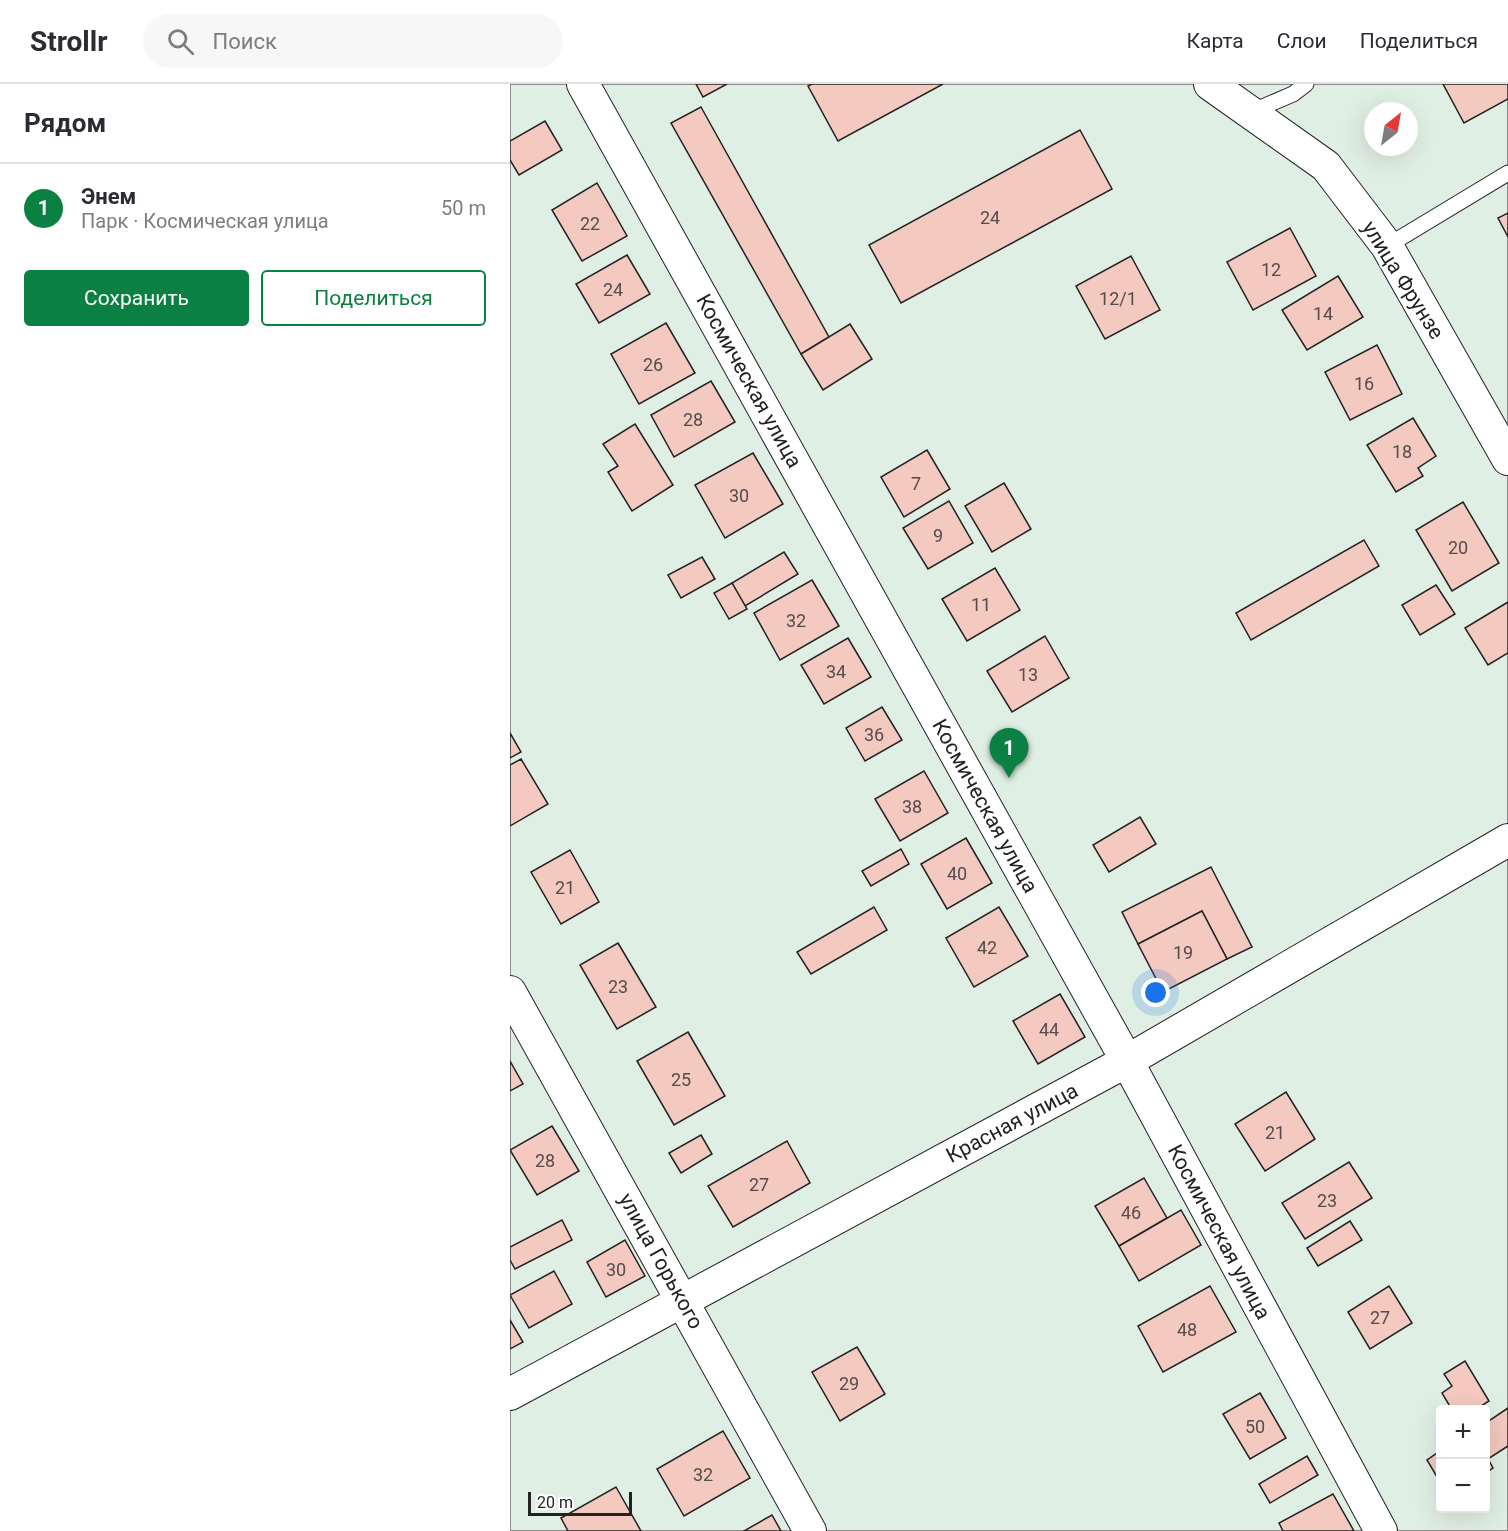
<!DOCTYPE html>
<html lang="ru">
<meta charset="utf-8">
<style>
:root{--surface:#fff;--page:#f7f7f7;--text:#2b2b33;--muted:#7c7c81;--line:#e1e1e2;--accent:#0b8043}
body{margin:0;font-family:Roboto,sans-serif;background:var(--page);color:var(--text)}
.controls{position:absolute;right:18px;bottom:18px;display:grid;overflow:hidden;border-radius:6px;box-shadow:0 6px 24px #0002}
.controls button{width:54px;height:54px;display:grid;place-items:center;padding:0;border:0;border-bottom:2px solid var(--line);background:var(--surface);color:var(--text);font:30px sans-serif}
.compass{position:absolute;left:854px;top:18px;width:54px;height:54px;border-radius:50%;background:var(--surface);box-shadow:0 6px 24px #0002;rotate:31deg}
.scale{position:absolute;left:18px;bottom:15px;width:104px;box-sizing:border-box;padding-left:6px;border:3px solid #222;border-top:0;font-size:16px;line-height:21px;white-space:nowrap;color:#222;-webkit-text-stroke:4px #fff;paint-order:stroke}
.you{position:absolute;left:646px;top:909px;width:21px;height:21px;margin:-15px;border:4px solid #fff;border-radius:50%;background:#1a73e8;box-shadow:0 0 0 9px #1a73e833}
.badge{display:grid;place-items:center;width:39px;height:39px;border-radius:50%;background:var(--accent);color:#fff;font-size:20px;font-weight:700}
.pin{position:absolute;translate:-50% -50px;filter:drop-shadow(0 2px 3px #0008)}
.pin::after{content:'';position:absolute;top:32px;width:21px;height:18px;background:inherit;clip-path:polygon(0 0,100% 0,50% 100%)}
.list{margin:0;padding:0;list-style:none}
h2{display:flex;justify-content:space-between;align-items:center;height:78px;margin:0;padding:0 24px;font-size:26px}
h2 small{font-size:20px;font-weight:400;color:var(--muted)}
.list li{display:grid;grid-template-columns:39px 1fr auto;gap:18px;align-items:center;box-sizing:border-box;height:90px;padding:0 24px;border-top:2px solid var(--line)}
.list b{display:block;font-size:22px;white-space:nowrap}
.list p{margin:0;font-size:20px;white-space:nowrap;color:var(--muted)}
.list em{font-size:20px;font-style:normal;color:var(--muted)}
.actions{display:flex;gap:12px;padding:18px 24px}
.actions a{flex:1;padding:14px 0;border:2px solid var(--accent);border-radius:6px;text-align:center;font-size:21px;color:var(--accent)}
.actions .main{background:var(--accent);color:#fff}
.icon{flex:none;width:33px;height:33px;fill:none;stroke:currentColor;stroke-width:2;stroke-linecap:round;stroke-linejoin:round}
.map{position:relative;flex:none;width:998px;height:1447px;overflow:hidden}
header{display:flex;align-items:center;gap:36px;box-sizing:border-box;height:84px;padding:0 30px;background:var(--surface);border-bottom:2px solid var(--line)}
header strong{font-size:28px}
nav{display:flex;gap:33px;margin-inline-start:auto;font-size:21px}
.search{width:420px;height:54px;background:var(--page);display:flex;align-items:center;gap:15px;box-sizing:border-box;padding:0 21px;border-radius:33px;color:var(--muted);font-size:22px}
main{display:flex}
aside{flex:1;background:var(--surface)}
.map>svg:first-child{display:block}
.green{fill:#e0efe3;stroke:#6f6f6f;stroke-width:1.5;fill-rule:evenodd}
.building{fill:#f3c9c0;stroke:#222;stroke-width:1.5}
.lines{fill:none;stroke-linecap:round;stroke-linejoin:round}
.lane-casing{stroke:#222;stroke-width:17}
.street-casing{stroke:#222;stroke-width:34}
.lane{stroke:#fff;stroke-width:15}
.street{stroke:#fff;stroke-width:32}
.labels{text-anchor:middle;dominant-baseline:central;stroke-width:4.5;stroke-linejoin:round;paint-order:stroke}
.number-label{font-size:18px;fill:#564c4a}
.street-label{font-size:21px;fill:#222;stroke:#fff}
</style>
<header>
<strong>Strollr</strong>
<div class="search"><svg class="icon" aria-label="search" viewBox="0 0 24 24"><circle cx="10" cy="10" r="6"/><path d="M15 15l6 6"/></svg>Поиск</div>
<nav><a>Карта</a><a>Слои</a><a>Поделиться</a></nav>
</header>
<main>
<aside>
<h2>Рядом<small></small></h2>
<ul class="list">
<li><span class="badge">1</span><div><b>Энем</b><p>Парк · Космическая улица</p></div><em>50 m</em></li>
</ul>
<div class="actions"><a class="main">Сохранить</a><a>Поделиться</a></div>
</aside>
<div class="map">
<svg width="998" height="1447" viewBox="0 0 998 1447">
<rect width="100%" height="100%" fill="#fff"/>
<path class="green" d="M 0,0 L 998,0 L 998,1447 L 0,1447 ZM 863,27 L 899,27 L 899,63 L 863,63 ZM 930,1326 L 976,1326 L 976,1424 L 930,1424 Z"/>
<g class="building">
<path d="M 186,0 L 217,0 L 193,13 Z"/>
<path d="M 302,0 L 433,0 L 328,57 L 298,2 Z"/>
<path d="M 933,0 L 998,0 L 998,15 L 954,39 Z"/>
<path d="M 191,23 L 319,253 L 291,270 L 161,39 Z"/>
<path d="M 35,37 L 52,66 L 9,91 L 0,76 L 0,57 Z"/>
<path d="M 570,46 L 602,105 L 391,219 L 359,161 Z"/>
<path d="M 87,99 L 117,152 L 72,177 L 42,126 Z"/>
<path d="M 998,129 L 998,153 L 988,134 Z"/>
<path d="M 780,144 L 806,192 L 743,226 L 717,178 Z"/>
<path d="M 117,171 L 140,210 L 89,239 L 66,200 Z"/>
<path d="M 621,172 L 650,226 L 595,255 L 566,202 Z"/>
<path d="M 828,192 L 853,233 L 797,266 L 772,226 Z"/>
<path d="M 156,239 L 185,289 L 129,320 L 101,270 Z"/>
<path d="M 340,240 L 362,275 L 313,306 L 291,270 Z"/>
<path d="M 867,261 L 892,310 L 840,336 L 815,288 Z"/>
<path d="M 201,297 L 225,338 L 164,373 L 141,331 Z"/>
<path d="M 903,334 L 926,372 L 908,384 L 913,392 L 886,408 L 857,361 Z"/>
<path d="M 125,340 L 163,401 L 122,427 L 98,388 L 108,382 L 93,360 Z"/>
<path d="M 417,366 L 440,405 L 394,433 L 371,393 Z"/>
<path d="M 243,369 L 273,420 L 215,454 L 185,401 Z"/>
<path d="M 494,399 L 521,445 L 482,468 L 455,422 Z"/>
<path d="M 439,417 L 463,459 L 418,485 L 393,444 Z"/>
<path d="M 953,418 L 989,479 L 942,507 L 906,446 Z"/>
<path d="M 854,456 L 869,482 L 741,556 L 726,529 Z"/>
<path d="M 274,468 L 288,490 L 235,522 L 222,499 Z"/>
<path d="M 192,473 L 205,495 L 171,514 L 158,491 Z"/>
<path d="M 485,484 L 510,526 L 457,557 L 432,515 Z"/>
<path d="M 302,496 L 329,542 L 270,576 L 244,529 Z"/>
<path d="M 222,499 L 237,525 L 219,535 L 204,509 Z"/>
<path d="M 926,501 L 945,530 L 910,551 L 892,521 Z"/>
<path d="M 998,518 L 998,569 L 978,581 L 955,544 Z"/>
<path d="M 535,552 L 559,594 L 502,628 L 477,587 Z"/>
<path d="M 338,554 L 361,593 L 314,620 L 291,581 Z"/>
<path d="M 372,623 L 392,656 L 355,677 L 336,644 Z"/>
<path d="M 0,649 L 11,668 L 0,674 Z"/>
<path d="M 11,675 L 38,720 L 0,742 L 0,681 Z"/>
<path d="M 414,687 L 438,729 L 390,757 L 365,715 Z"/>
<path d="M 630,733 L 646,760 L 599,788 L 583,761 Z"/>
<path d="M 456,754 L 482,799 L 437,825 L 411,780 Z"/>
<path d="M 391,765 L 399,780 L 361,802 L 352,787 Z"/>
<path d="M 60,766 L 89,818 L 51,840 L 21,788 Z"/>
<path d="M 701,783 L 742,863 L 717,875 L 692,827 L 628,860 L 612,828 Z"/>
<path d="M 364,823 L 377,846 L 301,890 L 287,868 Z"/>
<path d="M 489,823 L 518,872 L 464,903 L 436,854 Z"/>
<path d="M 692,827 L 717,875 L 653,908 L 628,860 Z"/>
<path d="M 108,859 L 146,923 L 107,945 L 70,881 Z"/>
<path d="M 550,910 L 575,953 L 528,980 L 503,937 Z"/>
<path d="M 178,948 L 215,1012 L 164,1041 L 127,977 Z"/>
<path d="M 0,977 L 13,1000 L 0,1007 Z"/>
<path d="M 776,1008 L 805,1055 L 755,1087 L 725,1040 Z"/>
<path d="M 42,1042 L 69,1087 L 27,1111 L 0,1066 Z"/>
<path d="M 191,1051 L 202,1070 L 171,1089 L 159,1069 Z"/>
<path d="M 277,1057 L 300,1099 L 223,1143 L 198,1102 Z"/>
<path d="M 839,1078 L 862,1114 L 795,1155 L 772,1119 Z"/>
<path d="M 634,1094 L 657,1134 L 609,1162 L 585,1122 Z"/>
<path d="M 671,1126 L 691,1161 L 629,1197 L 609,1162 Z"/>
<path d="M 52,1136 L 62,1156 L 5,1185 L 0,1176 L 0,1163 Z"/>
<path d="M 840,1137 L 852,1156 L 808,1182 L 797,1164 Z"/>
<path d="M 115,1156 L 135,1192 L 96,1213 L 77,1178 Z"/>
<path d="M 44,1187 L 62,1220 L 19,1244 L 0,1211 Z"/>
<path d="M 700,1202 L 726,1248 L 653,1288 L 628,1242 Z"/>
<path d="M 879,1202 L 902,1239 L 860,1265 L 838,1228 Z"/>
<path d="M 0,1236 L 13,1258 L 0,1265 Z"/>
<path d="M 347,1263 L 375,1310 L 330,1337 L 302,1288 Z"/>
<path d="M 955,1277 L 979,1317 L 965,1326 L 942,1326 L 932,1309 L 942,1302 L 934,1290 Z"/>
<path d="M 750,1309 L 776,1354 L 740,1375 L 713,1330 Z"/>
<path d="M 998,1324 L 998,1362 L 978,1375 L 976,1339 Z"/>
<path d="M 213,1347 L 240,1394 L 174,1432 L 147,1385 Z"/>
<path d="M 930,1367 L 930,1398 L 917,1376 Z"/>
<path d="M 976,1371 L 983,1384 L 976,1389 Z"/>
<path d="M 797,1372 L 808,1391 L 760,1419 L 749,1400 Z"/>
<path d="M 106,1403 L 131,1447 L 58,1447 L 51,1434 Z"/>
<path d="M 823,1410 L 844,1447 L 773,1447 L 769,1439 Z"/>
<path d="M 262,1431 L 271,1447 L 234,1447 Z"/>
</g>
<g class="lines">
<defs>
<g id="lane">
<path d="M 741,28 L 783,10 L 796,0"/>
<path d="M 877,162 L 998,89"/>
</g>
<g id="street">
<path d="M 73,0 L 617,977 L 871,1447"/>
<path d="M 700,0 L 816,82 L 877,162 L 998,375"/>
<path d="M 0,908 L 300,1447"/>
<path d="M 0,1310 L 617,977 L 998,756"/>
</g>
</defs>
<use href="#lane" class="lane-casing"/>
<use href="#street" class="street-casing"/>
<use href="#lane" class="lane"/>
<use href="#street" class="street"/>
</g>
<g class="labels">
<g class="number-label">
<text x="480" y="133">24</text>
<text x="80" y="139">22</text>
<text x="761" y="185">12</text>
<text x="103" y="205">24</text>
<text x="608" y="214">12/1</text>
<text x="813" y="229">14</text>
<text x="143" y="280">26</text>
<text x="854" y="299">16</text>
<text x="183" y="335">28</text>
<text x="892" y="367">18</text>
<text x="406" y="399">7</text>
<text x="229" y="411">30</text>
<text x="428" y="451">9</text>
<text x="948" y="463">20</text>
<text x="471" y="520">11</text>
<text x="286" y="536">32</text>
<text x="326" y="587">34</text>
<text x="518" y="590">13</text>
<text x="364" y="650">36</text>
<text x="402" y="722">38</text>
<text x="447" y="789">40</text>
<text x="55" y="803">21</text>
<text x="477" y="863">42</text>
<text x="673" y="868">19</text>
<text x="108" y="902">23</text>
<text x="539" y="945">44</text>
<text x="171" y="995">25</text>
<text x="765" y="1048">21</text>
<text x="35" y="1076">28</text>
<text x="249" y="1100">27</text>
<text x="817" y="1116">23</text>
<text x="621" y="1128">46</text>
<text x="106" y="1185">30</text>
<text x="870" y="1233">27</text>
<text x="677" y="1245">48</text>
<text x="339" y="1299">29</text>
<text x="745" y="1342">50</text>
<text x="193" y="1390">32</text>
</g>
<g class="street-label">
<text transform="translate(893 196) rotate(58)">улица Фрунзе</text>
<text transform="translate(239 297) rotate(61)">Космическая улица</text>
<text transform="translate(475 722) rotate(61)">Космическая улица</text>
<text transform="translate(502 1039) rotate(-28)">Красная улица</text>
<text transform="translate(709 1148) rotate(62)">Космическая улица</text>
<text transform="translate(151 1177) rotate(61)">улица Горького</text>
</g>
</g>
</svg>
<div class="controls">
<button>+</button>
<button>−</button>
</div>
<svg class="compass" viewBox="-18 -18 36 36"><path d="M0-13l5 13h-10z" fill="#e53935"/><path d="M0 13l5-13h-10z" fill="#7c7c81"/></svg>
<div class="scale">20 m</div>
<div class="you"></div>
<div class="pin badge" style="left:499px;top:694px">1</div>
</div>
</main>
